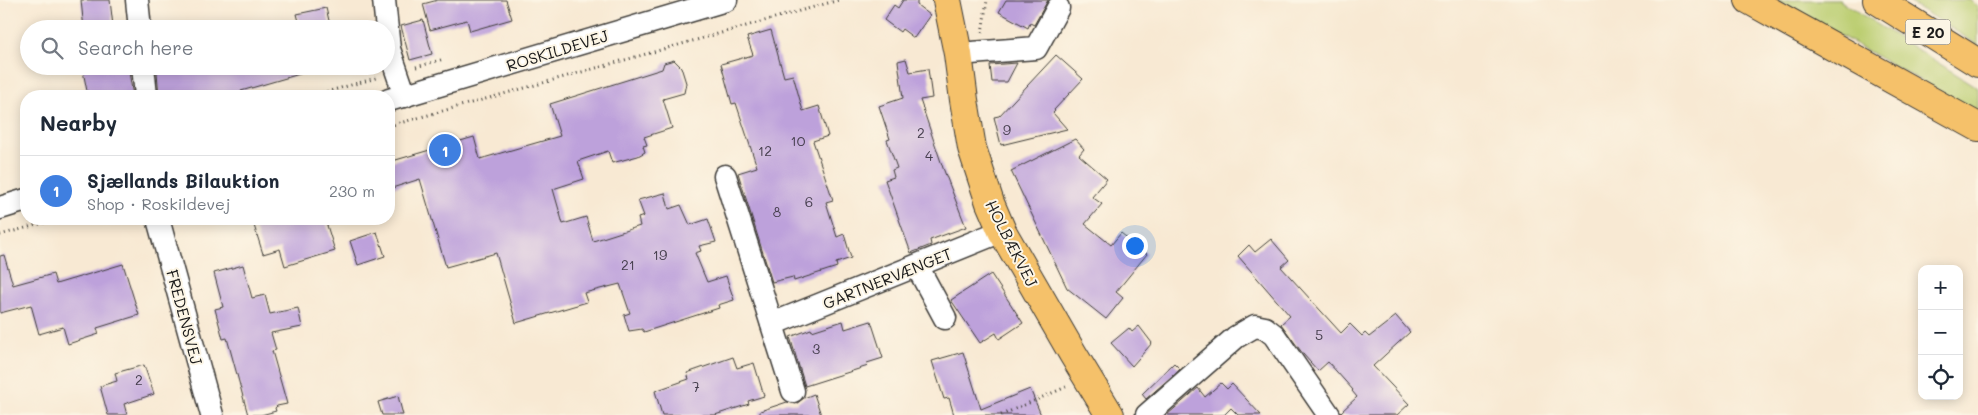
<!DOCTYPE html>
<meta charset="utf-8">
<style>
:root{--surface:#fff;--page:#f2f2f3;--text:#1f2937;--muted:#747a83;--line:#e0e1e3;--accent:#d93025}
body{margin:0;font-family:Mali,sans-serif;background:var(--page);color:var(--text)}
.controls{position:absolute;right:15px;bottom:15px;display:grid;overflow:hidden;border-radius:10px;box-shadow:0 2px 12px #0003}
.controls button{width:45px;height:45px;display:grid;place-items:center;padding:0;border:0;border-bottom:1px solid var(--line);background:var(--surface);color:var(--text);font:25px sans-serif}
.you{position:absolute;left:1134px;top:245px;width:18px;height:18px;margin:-12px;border:4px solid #fff;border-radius:50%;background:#1a73e8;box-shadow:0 0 0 8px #1a73e833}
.badge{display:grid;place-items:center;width:32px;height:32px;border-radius:50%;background:var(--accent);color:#fff;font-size:16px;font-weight:700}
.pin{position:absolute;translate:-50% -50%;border:2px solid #fff;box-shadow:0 1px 5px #0006}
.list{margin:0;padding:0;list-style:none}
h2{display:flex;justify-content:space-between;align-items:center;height:65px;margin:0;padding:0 20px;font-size:21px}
h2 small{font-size:16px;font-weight:400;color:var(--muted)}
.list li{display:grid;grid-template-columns:32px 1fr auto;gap:15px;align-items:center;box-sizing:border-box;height:70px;padding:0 20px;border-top:1px solid var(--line)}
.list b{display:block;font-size:19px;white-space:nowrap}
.list p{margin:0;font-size:16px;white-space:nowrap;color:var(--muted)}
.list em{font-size:16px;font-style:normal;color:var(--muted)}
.icon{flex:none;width:28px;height:28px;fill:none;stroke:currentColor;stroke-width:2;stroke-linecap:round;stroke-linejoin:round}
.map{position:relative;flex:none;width:1978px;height:415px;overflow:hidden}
.search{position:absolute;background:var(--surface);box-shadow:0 2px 12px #0003;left:20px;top:20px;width:375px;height:55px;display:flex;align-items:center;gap:12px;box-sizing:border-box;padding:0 18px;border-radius:28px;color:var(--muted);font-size:19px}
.panel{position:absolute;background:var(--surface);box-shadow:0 2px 12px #0003;left:20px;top:90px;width:375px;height:135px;border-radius:20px}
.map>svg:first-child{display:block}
.green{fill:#bbce71;stroke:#6c7546}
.building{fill:#bda1db}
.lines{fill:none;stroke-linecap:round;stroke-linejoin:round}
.minor-casing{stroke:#3d3b37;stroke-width:25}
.major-casing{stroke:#3d3b37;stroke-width:30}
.highway-casing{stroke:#3d3b37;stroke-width:30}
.path{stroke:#3d3b37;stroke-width:3;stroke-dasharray:1 4;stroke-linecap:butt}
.minor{stroke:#fff;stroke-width:22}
.major{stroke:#f5c16b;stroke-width:28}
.highway{stroke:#f5c16b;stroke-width:28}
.labels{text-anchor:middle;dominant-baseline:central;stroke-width:4;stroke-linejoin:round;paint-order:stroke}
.number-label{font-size:14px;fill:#443d4c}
.shield{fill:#fcf5e5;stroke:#5f5d58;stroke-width:1}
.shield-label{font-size:15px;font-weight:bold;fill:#1c1c1c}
.street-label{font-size:16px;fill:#1c1c1c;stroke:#fcf5e5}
</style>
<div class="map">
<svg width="1978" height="415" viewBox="0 0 1978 415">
<rect width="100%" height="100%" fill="#fcf5e5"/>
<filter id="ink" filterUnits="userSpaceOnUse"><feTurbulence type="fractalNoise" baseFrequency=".02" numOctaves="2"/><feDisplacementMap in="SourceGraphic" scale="10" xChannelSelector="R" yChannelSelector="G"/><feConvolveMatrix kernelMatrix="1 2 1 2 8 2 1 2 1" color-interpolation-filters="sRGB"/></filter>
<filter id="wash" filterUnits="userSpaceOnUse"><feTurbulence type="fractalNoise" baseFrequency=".0096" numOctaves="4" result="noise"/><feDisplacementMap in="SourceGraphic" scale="20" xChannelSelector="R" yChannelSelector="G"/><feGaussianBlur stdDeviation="1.12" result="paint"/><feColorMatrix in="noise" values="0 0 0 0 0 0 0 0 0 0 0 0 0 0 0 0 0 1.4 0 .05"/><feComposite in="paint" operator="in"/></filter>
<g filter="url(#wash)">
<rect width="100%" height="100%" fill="#f8e9d3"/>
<g class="green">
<path d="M 1777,0 L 1839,0 L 1978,88 L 1978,113 Z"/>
<path d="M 1906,0 L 1969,0 L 1978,6 L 1978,45 Z"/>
</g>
<g id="blocks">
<g class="building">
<path d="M 81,0 L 110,0 L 113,26 L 84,29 Z"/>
<path d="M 438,0 L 506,0 L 512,19 L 470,31 L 467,20 L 430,30 L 423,4 Z"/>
<path d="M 903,0 L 917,0 L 917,5 L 930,15 L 914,38 L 902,29 L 900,32 L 884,20 L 894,5 L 898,8 Z"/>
<path d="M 1006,0 L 1048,0 L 1034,25 L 1030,23 L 1028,28 L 999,12 Z"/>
<path d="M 326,8 L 331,29 L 301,29 L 297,14 Z"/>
<path d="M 423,20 L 432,54 L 410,60 L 401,26 Z"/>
<path d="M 771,30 L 784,77 L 793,75 L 803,111 L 819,106 L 828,136 L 813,141 L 833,200 L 826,202 L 837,237 L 844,234 L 851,258 L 836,263 L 837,267 L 794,281 L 793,277 L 772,282 L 738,173 L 757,167 L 736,103 L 732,104 L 721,64 L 753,55 L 747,37 Z"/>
<path d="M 1056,55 L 1083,79 L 1054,110 L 1055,111 L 1053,113 L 1067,129 L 1001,145 L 994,117 L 999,116 Z"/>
<path d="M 906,59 L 910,72 L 928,69 L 932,98 L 920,100 L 943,168 L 966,227 L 930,240 L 931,245 L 911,253 L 885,180 L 894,177 L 892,170 L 897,168 L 887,140 L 890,139 L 879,106 L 903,98 L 898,61 Z"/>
<path d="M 674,60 L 681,67 L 686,83 L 684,93 L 663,99 L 672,128 L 644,137 L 647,145 L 643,146 L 645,152 L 638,156 L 612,163 L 608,151 L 578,161 L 584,179 L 553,189 L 563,224 L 586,217 L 593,241 L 640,226 L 638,218 L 644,216 L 638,200 L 665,193 L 669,209 L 681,205 L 690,225 L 708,219 L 716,242 L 699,246 L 701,251 L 695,253 L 707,282 L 726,276 L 734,300 L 718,305 L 719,308 L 644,332 L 642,329 L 629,331 L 624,315 L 630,313 L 620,284 L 584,293 L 587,302 L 516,323 L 496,253 L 446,267 L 420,179 L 389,189 L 389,162 L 474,137 L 480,159 L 560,136 L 550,104 L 662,69 L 664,63 Z"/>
<path d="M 1017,63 L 1007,82 L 992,82 L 990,65 Z"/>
<path d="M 82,66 L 128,66 L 133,96 L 88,96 Z"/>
<path d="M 180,66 L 309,66 L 310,71 L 241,91 L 242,96 L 159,96 L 157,72 Z"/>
<path d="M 1075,139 L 1084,149 L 1079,155 L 1107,179 L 1092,197 L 1102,204 L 1085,224 L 1111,245 L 1121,233 L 1147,254 L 1116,292 L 1123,298 L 1106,319 L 1067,288 L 1011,171 Z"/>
<path d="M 252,219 L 325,219 L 335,251 L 285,266 L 280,249 L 263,254 Z"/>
<path d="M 377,232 L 385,256 L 358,265 L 350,241 Z"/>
<path d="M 1271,239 L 1289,260 L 1281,267 L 1341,333 L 1350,324 L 1362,336 L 1365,333 L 1369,337 L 1396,316 L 1410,332 L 1373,366 L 1409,404 L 1397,415 L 1342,415 L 1341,412 L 1357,397 L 1352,391 L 1353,390 L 1328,362 L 1318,371 L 1303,354 L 1281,324 L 1290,316 L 1238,256 L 1249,245 L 1255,252 Z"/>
<path d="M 4,255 L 13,285 L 53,274 L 56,284 L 123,264 L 139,315 L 97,328 L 99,334 L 68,344 L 63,327 L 39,334 L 31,305 L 0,313 L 0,256 Z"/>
<path d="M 243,265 L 252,298 L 265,295 L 270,314 L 298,308 L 302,327 L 271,333 L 276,350 L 272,351 L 287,404 L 277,406 L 275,408 L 276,411 L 261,415 L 248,415 L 227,338 L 223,339 L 215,309 L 223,307 L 214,273 Z"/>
<path d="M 991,274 L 1023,323 L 999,339 L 996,333 L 980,343 L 951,300 Z"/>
<path d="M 843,321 L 845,329 L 871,321 L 883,358 L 867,363 L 868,366 L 805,386 L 790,337 L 811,329 L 812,331 Z"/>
<path d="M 1139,326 L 1152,343 L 1132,366 L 1111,343 L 1129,328 L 1132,332 Z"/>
<path d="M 963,352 L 981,409 L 1030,389 L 1041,415 L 954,415 L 949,398 L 944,399 L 932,361 Z"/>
<path d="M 733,357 L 737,368 L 754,363 L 764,396 L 748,401 L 749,404 L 715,415 L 662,415 L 655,391 L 689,379 L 687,373 Z"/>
<path d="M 1174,363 L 1180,369 L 1146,399 L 1142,394 Z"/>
<path d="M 144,365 L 154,394 L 124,404 L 127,415 L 108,415 L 100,386 L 117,381 L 115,373 Z"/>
<path d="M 1221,383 L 1227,389 L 1232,384 L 1261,415 L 1238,415 L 1231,408 L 1224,415 L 1167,415 L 1198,388 L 1205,397 Z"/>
<path d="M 814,394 L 821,415 L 760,415 L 760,411 L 787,402 L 796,404 L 804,398 Z"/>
<path d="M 398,396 L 403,415 L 382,415 L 378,402 Z"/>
</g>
</g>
</g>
<g filter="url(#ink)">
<use href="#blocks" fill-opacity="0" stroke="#3d3b37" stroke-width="1"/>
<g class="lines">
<defs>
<g id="minor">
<path d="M 137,0 L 140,29"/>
<path d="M 384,0 L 389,49 L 405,96"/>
<path d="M 958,54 L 1036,48 L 1058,8"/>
<path d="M 143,66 L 146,96"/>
<path d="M 389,100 L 726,0"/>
<path d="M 725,176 L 793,391"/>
<path d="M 0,208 L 26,200"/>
<path d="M 158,219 L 212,415"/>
<path d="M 917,266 L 945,318"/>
<path d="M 772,324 L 1002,231"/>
<path d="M 1147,415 L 1236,337 L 1255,326 L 1265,328 L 1274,335 L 1329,415"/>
</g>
<path id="major" d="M 947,0 L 958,54 L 964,100 L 972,148 L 990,203 L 1002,231 L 1073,354 L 1110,415"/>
<g id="highway">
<path d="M 1749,0 L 1978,127"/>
<path d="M 1877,0 L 1978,63"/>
</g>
</defs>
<use href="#minor" class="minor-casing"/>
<use href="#major" class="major-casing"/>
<use href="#highway" class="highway-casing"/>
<g class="path">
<path d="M 982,33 L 987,0"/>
<path d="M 416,67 L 444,59"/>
<path d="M 312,96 L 376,78"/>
<path d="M 389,126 L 839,0"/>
<path d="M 0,235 L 58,219"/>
<path d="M 1001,415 L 1066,387"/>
</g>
<use href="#minor" class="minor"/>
<use href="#major" class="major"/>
<use href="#highway" class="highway"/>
</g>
</g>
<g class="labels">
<g class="number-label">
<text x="1007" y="129">9</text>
<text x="921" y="132">2</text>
<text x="798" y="140">10</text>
<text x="765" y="150">12</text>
<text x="929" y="155">4</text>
<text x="809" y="201">6</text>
<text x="777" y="211">8</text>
<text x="660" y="254">19</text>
<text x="628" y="264">21</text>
<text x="1319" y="334">5</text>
<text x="816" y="348">3</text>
<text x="139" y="379">2</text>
<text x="696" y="386">7</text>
</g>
<rect class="shield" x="1905.5" y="19.5" width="45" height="25" rx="4"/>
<g class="shield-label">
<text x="1928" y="32">E 20</text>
</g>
<g class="street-label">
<text transform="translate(557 50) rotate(-17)">ROSKILDEVEJ</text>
<text transform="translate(1012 243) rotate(63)">HOLBÆKVEJ</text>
<text transform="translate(887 278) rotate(-22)">GARTNERVÆNGET</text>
<text transform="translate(185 317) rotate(75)">FREDENSVEJ</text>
</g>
</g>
</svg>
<div class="controls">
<button>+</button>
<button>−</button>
<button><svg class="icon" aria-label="locate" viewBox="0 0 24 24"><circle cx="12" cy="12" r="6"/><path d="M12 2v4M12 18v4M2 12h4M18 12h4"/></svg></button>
</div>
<div class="you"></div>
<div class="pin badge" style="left:445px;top:150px;background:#3f7fe0">1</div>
<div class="search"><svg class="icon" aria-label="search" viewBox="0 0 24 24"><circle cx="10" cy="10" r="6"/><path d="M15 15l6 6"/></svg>Search here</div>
<section class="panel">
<h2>Nearby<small></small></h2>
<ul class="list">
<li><span class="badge" style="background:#3f7fe0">1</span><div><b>Sjællands Bilauktion</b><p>Shop · Roskildevej</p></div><em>230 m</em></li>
</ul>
</section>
</div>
